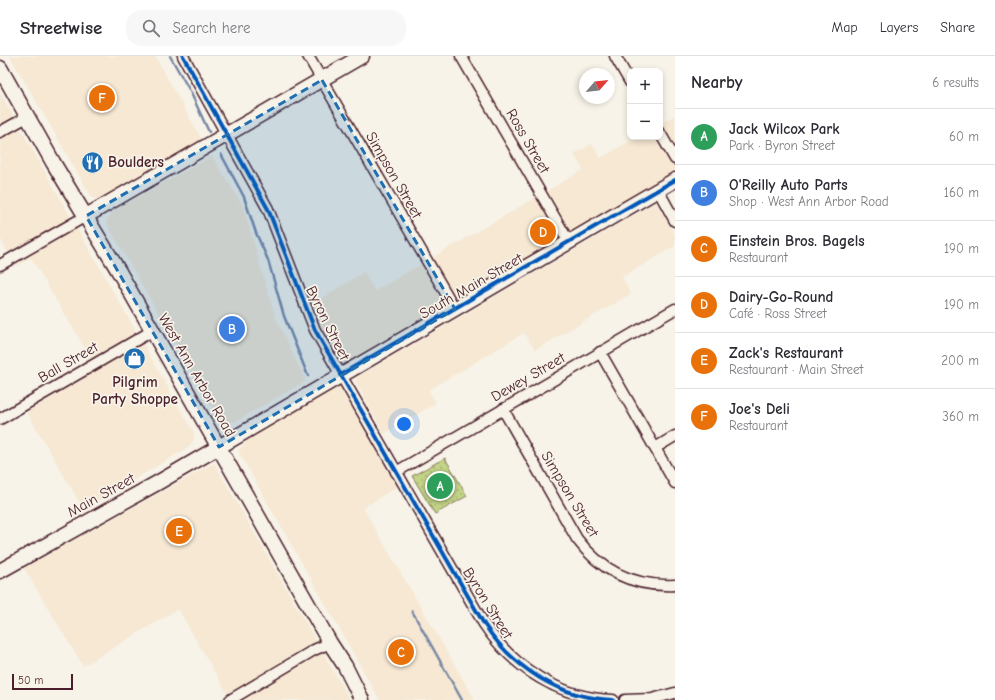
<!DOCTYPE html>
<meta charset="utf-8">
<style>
:root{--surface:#fff;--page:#f7f7f7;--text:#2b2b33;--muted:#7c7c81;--line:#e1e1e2;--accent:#0b8043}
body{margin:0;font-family:"Comic Neue",sans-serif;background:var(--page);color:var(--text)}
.controls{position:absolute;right:12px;top:12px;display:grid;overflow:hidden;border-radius:8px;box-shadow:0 2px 6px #0003}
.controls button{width:36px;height:36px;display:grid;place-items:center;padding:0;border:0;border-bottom:1px solid var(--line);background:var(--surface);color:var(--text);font:20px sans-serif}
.compass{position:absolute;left:579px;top:12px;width:36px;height:36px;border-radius:50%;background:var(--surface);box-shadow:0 2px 6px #0003;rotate:62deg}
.scale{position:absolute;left:12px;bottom:10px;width:61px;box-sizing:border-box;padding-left:4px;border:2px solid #4a1f2b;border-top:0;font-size:11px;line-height:14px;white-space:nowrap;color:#4a1f2b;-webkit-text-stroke:3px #f7f3e8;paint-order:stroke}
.you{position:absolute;left:404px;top:368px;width:14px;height:14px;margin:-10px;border:3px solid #fff;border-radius:50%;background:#1a73e8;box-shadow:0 0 0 6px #1a73e833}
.badge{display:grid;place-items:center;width:26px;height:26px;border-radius:50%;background:var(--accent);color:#fff;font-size:13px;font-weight:700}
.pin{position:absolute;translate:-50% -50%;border:2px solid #fff;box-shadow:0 1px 4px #0006}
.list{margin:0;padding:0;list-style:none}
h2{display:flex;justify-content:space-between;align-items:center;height:52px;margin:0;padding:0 16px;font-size:17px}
h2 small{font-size:13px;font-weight:400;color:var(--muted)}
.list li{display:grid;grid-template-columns:26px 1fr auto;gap:12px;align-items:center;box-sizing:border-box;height:56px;padding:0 16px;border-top:1px solid var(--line)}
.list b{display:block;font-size:15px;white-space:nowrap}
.list p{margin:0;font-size:13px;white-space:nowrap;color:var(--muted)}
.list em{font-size:13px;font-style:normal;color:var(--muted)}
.icon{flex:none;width:22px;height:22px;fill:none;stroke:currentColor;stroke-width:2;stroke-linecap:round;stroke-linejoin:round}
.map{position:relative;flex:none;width:675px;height:644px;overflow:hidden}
header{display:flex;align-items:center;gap:24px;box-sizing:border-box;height:56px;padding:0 20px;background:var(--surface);border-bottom:1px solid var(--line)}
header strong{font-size:19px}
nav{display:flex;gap:22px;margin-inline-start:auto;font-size:14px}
.search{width:280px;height:36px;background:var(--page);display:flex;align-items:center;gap:10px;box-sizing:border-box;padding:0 14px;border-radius:16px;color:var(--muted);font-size:15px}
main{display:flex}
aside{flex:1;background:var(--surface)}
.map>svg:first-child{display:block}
.built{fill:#f6e8d3}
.park{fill:url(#park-dots);stroke:#867a5a}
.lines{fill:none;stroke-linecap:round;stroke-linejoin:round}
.stream{stroke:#7887a4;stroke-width:2.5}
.street-casing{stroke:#4a1f2b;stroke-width:13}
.secondary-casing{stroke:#4a1f2b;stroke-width:17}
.street{stroke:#f7f3e8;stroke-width:10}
.secondary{stroke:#f7f3e8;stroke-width:14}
.cycleway-casing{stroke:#f7f3e8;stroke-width:6}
.cycleway{stroke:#0057b8;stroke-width:4}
.marked{fill:#1f6fb2;fill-opacity:0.2;stroke:#1f6fb2;stroke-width:3;stroke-dasharray:8 5;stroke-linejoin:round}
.labels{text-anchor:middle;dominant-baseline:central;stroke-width:3.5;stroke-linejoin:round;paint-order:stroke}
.street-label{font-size:15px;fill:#4a1f2b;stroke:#f7f3e8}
.poi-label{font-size:15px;font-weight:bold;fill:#4a1f2b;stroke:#f7f3e8;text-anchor:start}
</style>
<header>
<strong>Streetwise</strong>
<div class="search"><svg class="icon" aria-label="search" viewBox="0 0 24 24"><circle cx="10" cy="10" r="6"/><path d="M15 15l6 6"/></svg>Search here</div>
<nav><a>Map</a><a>Layers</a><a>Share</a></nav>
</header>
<main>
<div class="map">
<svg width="675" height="644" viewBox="0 0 675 644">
<defs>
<pattern id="park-dots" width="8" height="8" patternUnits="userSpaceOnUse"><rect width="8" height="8" fill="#c3d488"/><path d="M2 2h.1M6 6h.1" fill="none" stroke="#a9b676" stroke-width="1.8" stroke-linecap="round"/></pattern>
</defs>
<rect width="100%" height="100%" fill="#f7f3e8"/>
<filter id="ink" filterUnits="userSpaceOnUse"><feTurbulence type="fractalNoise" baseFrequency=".025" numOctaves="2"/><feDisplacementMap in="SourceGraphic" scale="8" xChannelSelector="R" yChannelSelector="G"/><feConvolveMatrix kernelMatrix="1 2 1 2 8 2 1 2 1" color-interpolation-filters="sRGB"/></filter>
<g filter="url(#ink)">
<g class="built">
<path d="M 10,0 L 155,0 L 203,86 L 106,144 L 92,142 Z"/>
<path d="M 0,37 L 194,377 L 194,383 L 189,391 L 99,444 L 81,449 L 27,356 L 83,323 L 77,313 L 92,304 L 31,202 L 16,210 L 0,182 Z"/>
<path d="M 675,59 L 675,116 L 347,307 L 341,308 L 317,266 L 311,249 L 364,216 L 375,235 L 583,114 L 574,98 L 592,88 L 601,102 L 637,81 L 660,81 L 660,68 Z"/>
<path d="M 212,100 L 243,150 L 275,260 L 306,325 L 235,366 L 220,366 L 106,166 L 112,155 Z"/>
<path d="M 656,146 L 675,179 L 675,190 L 622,221 L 631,238 L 535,294 L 524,277 L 429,334 L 436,347 L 384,378 L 354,323 Z"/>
<path d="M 340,330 L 398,430 L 363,452 L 475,644 L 380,644 L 238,395 L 249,383 Z"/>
<path d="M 214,407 L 350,644 L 231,644 L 178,553 L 83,610 L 24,512 Z"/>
</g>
<path class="park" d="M 445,402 L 467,440 L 435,458 L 412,420 Z"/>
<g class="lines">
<g class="stream">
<path d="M 170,0 L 190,35 L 209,76"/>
<path d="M 221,98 L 244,141 L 256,177 L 268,204 L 284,260 L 308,320"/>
<path d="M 412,555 L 462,644"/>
</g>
<defs>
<g id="street">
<path d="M 183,0 L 268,153 L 315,274 L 484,568 C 513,612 560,642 613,644"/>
<path d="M 308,0 L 455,253"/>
<path d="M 461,0 L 569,186"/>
<path d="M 615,0 L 630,26"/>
<path d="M 0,76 L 27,61"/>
<path d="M 660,77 L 675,103"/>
<path d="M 658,134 L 675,165"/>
<path d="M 0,209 L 86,160"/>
<path d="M 600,296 L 675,427"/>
<path d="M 503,353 L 577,483 C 601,515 634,531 675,529"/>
<path d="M 0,363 L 152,275"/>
<path d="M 655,392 L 675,380"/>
<path d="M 396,416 L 675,253"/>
<path d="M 230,644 L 314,594 L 330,587"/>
<path d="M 625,644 L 652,643 L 675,637"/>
</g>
<g id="secondary">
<path d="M 0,12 L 54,108 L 118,214 L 330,587 L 345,610 L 362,644"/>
<path d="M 86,160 L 362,0"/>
<path d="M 0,515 L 159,426 L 675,124"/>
</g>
</defs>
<use href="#street" class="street-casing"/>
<use href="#secondary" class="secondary-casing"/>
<use href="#street" class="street"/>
<use href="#secondary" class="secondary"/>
<defs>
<g id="cycleway">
<path d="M 183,0 L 268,153 L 315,274 L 484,568 C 513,612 560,642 613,644"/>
<path d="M 340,319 L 675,124"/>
</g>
</defs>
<use href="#cycleway" class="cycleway-casing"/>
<use href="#cycleway" class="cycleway"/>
</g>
</g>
<path class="marked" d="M 322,24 L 455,253 L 219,391 L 86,160 Z"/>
<defs>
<symbol id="restaurant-disc" viewBox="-11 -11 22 22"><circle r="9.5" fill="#1f6fb2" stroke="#f7f3e8"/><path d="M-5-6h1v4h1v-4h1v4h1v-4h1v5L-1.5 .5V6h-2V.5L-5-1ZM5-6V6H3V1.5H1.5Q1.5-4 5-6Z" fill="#fff"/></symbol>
<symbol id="shop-disc" viewBox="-11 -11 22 22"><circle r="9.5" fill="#1f6fb2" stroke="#f7f3e8"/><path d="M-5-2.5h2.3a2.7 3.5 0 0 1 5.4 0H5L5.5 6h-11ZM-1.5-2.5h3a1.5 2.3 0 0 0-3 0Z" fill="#fff"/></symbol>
</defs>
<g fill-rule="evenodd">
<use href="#restaurant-disc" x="80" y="94" width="25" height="25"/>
<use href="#shop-disc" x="122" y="290" width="25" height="25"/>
</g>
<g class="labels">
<g class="street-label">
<text transform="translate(528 85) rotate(60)">Ross Street</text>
<text transform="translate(394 119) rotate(60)">Simpson Street</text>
<text transform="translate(471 230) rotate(-30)">South Main Street</text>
<text transform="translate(328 267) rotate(64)">Byron Street</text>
<text transform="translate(68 306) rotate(-30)">Ball Street</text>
<text transform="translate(197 319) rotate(60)">West Ann Arbor Road</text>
<text transform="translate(528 321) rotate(-30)">Dewey Street</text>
<text transform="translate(570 438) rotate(59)">Simpson Street</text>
<text transform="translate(101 439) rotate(-29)">Main Street</text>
<text transform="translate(488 547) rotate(58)">Byron Street</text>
</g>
<g class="poi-label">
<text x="108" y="106">Boulders</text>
<text x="135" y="326" text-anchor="middle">Pilgrim<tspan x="135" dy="17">Party Shoppe</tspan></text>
</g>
</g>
</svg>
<div class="controls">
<button>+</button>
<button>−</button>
</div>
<svg class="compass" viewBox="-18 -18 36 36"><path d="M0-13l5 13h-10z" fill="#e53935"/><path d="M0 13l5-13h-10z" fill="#7c7c81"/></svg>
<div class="scale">50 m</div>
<div class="you"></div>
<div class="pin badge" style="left:440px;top:430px;background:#2e9e5b">A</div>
<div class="pin badge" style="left:232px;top:273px;background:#3f7fe0">B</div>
<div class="pin badge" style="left:401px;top:596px;background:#e8710a">C</div>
<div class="pin badge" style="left:543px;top:176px;background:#e8710a">D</div>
<div class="pin badge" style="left:179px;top:475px;background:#e8710a">E</div>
<div class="pin badge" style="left:102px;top:42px;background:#e8710a">F</div>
</div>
<aside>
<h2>Nearby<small>6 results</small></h2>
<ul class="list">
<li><span class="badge" style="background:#2e9e5b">A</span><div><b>Jack Wilcox Park</b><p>Park · Byron Street</p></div><em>60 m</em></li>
<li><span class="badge" style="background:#3f7fe0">B</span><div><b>O'Reilly Auto Parts</b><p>Shop · West Ann Arbor Road</p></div><em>160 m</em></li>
<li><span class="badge" style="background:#e8710a">C</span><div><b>Einstein Bros. Bagels</b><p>Restaurant</p></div><em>190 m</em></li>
<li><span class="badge" style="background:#e8710a">D</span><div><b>Dairy-Go-Round</b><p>Café · Ross Street</p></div><em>190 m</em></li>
<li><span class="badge" style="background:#e8710a">E</span><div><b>Zack's Restaurant</b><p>Restaurant · Main Street</p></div><em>200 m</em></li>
<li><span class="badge" style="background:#e8710a">F</span><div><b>Joe's Deli</b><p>Restaurant</p></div><em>360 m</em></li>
</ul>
</aside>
</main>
